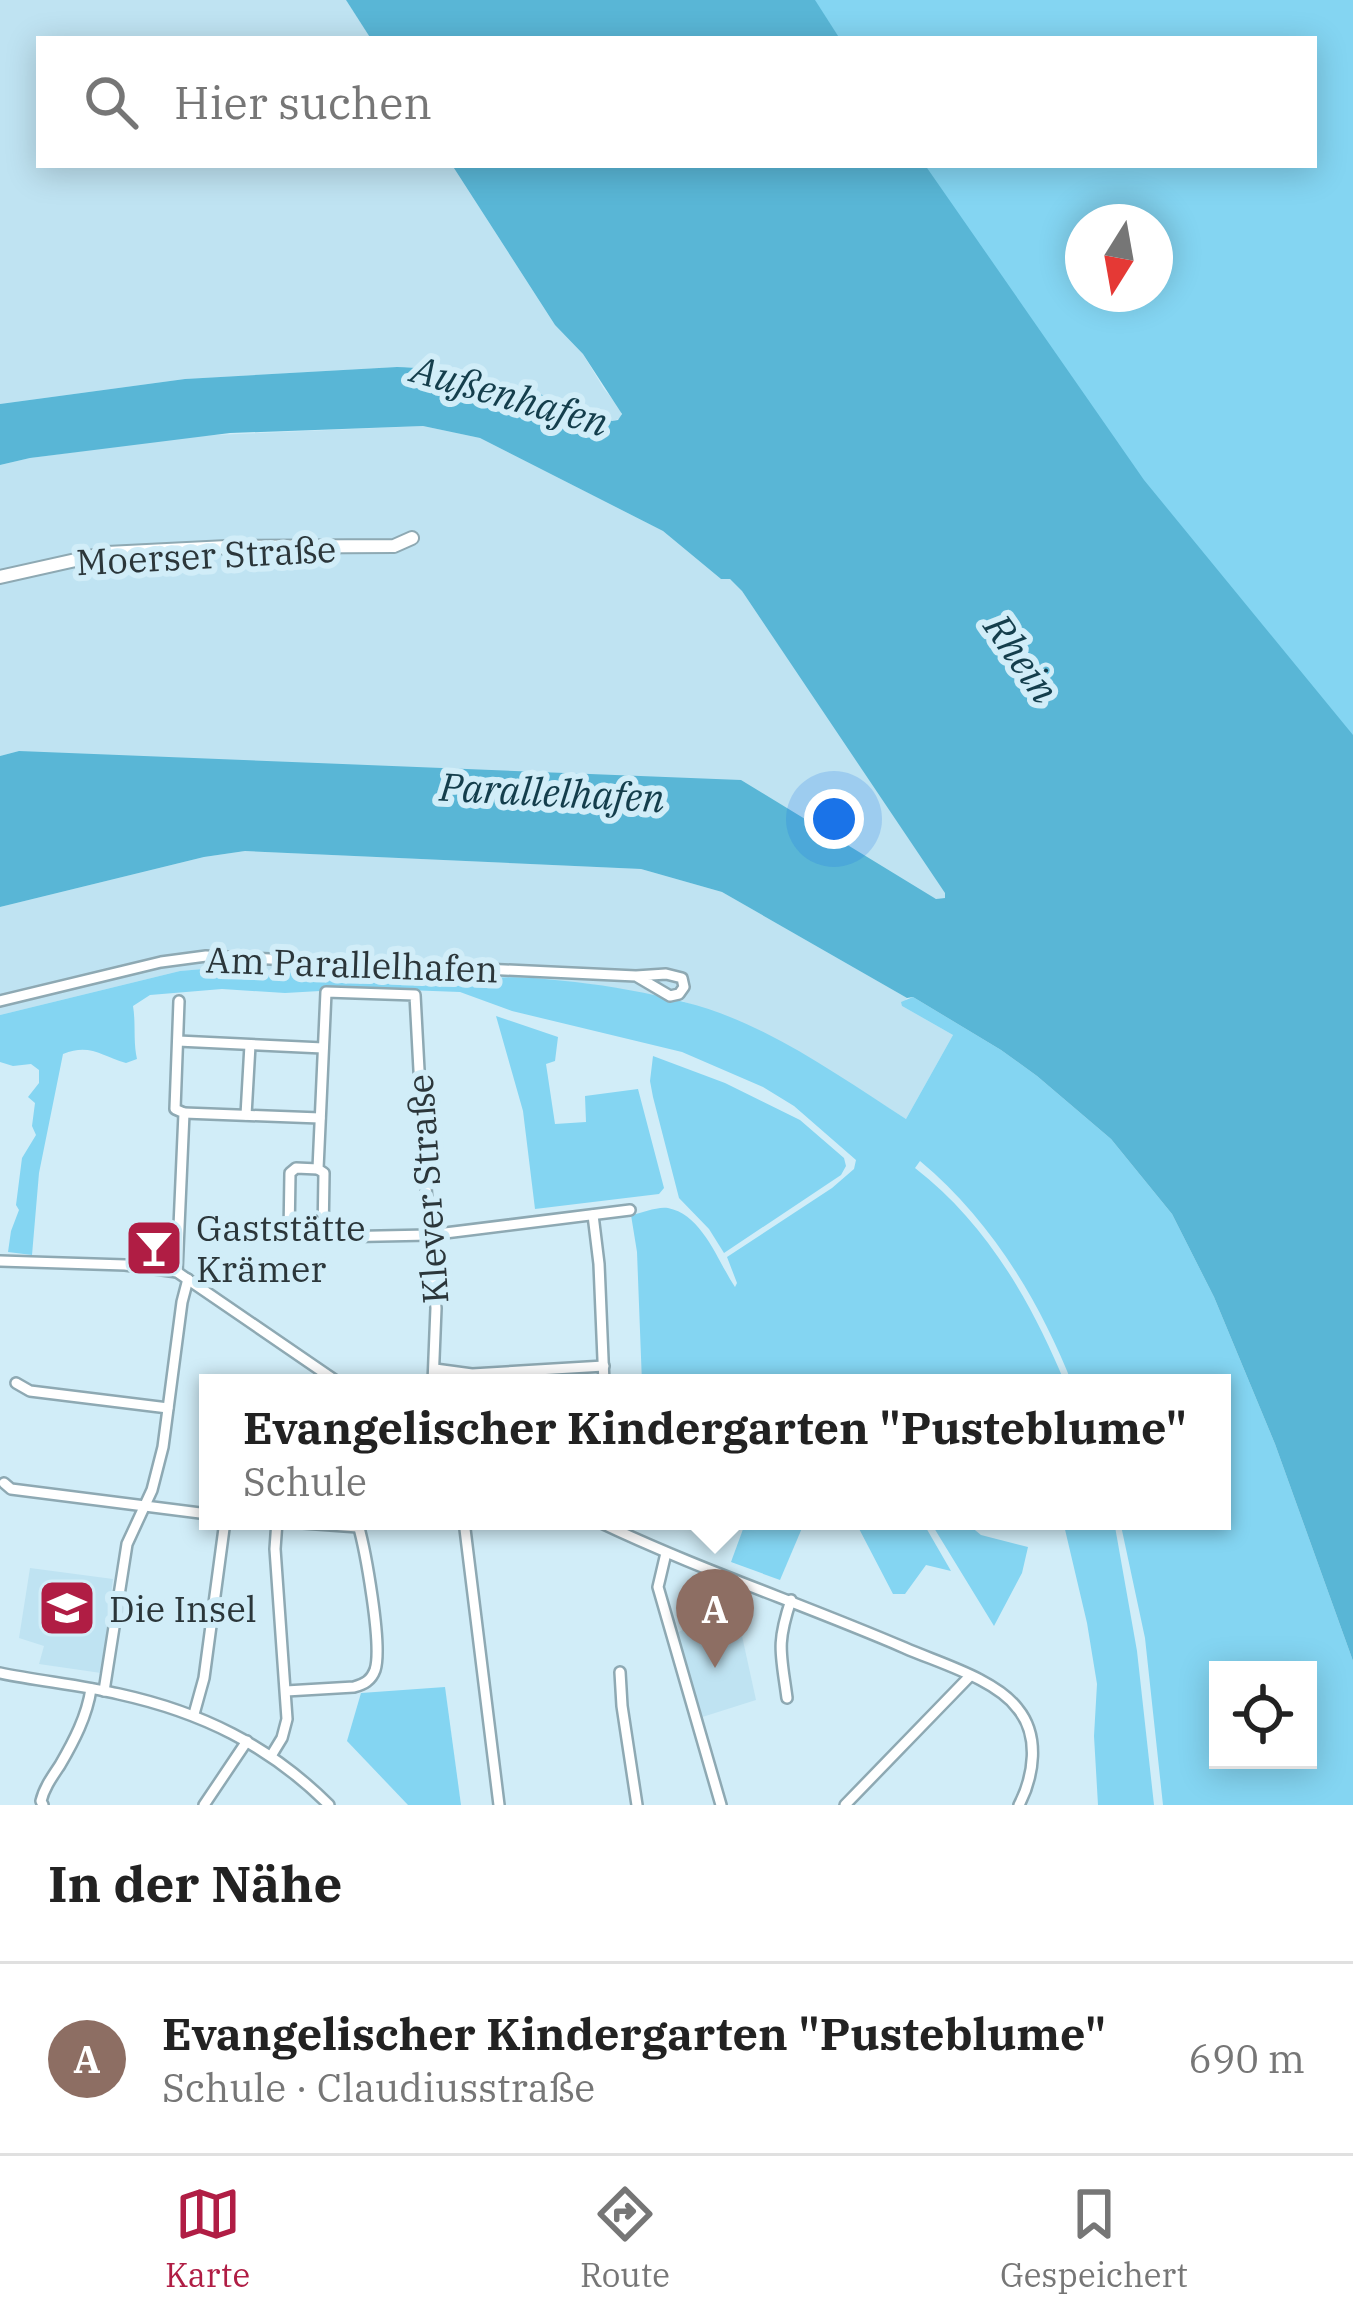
<!DOCTYPE html>
<html lang="de">
<meta charset="utf-8">
<style>
:root{--surface:#fff;--page:#f2f2f2;--text:#222;--muted:#767676;--line:#e0e0e0;--accent:#b01d44}
body{margin:0;font-family:"IBM Plex Serif",serif;background:var(--page);color:var(--text)}
.controls{position:absolute;right:36px;bottom:36px;display:grid;overflow:hidden;border-radius:0px;box-shadow:0 6px 30px #0003}
.controls button{width:108px;height:108px;display:grid;place-items:center;padding:0;border:0;border-bottom:3px solid var(--line);background:var(--surface);color:var(--text);font:60px sans-serif}
.compass{position:absolute;left:1065px;top:204px;width:108px;height:108px;border-radius:50%;background:var(--surface);box-shadow:0 6px 30px #0003;rotate:191deg}
.you{position:absolute;left:834px;top:819px;width:42px;height:42px;margin:-30px;border:9px solid #fff;border-radius:50%;background:#1a73e8;box-shadow:0 0 0 18px #1a73e833}
.badge{display:grid;place-items:center;width:78px;height:78px;border-radius:50%;background:var(--accent);color:#fff;font-size:39px;font-weight:700}
.pin{position:absolute;translate:-50% -99px;filter:drop-shadow(0 3px 6px #0008)}
.pin::after{content:'';position:absolute;top:63px;width:42px;height:36px;background:inherit;clip-path:polygon(0 0,100% 0,50% 100%)}
.popup{position:absolute;left:199px;top:1374px;width:1032px;height:156px;box-sizing:border-box;display:grid;place-content:center;border-radius:0px;background:var(--surface);filter:drop-shadow(0 3px 9px #0005);font-size:39px;white-space:nowrap;color:var(--muted)}
.popup b{font-size:45px;color:var(--text)}
.popup::after{content:'';position:absolute;left:50%;top:100%;margin-left:-24px;border:24px solid transparent;border-top-color:var(--surface)}
.list{margin:0;padding:0;list-style:none}
h2{display:flex;justify-content:space-between;align-items:center;height:156px;margin:0;padding:0 48px;font-size:51px}
h2 small{font-size:39px;font-weight:400;color:var(--muted)}
.list li{display:grid;grid-template-columns:78px 1fr auto;gap:36px;align-items:center;box-sizing:border-box;height:192px;padding:0 48px;border-top:3px solid var(--line)}
.list b{display:block;font-size:45px;white-space:nowrap}
.list p{margin:0;font-size:39px;white-space:nowrap;color:var(--muted)}
.list em{font-size:39px;font-style:normal;color:var(--muted)}
.icon{flex:none;width:66px;height:66px;fill:none;stroke:currentColor;stroke-width:2;stroke-linecap:round;stroke-linejoin:round}
.map{position:relative;flex:none;width:1353px;height:1805px;overflow:hidden}
.search{position:absolute;background:var(--surface);box-shadow:0 6px 30px #0003;left:36px;right:36px;top:36px;height:132px;display:flex;align-items:center;gap:30px;box-sizing:border-box;padding:0 42px;border-radius:0px;color:var(--muted);font-size:45px}
.sheet{height:348px;background:var(--surface)}
nav{display:flex;justify-content:space-around;align-items:center;box-sizing:border-box;height:168px;border-top:3px solid var(--line);background:var(--surface);font-size:33px;color:var(--muted)}
nav a{display:grid;justify-items:center;gap:6px}
nav .on{color:var(--accent)}
.map>svg:first-child{display:block}
.built{fill:#bfe3f2}
.green{fill:#84d5f2;fill-rule:evenodd}
.water{fill:#59b6d6}
.lines{fill:none;stroke-linecap:round;stroke-linejoin:round}
.minor-casing{stroke:#8ea9b3;stroke-width:14}
.tertiary-casing{stroke:#8ea9b3;stroke-width:16}
.minor{stroke:#fff;stroke-width:9}
.tertiary{stroke:#fff;stroke-width:12}
.labels{text-anchor:middle;dominant-baseline:central;stroke-width:12;stroke-linejoin:round;paint-order:stroke}
.street-label{font-size:36px;fill:#2b363a;stroke:#d1edf8}
.poi-label{font-size:36px;fill:#2b363a;stroke:#d1edf8;text-anchor:start}
.water-label{font-size:39px;font-style:italic;fill:#143e4c;stroke:#d1edf8}
</style>
<div class="map">
<svg width="1353" height="1805" viewBox="0 0 1353 1805">
<rect width="100%" height="100%" fill="#d1edf8"/>
<g class="built">
<path d="M 0,0 L 346,0 L 371,39 L 39,39 L 39,165 L 452,165 L 555,325 L 583,354 L 604,389 L 621,409 L 621,418 L 613,421 L 456,371 L 397,367 L 185,379 L 0,404 Z"/>
<path d="M 423,426 L 480,438 L 663,531 L 721,579 L 730,579 L 742,591 L 822,709 L 946,894 L 945,898 L 937,899 L 19,751 L 0,756 L 0,465 L 30,458 L 192,436 Z"/>
<path d="M 245,851 L 641,869 L 722,892 L 907,998 L 902,1006 L 953,1035 L 906,1119 L 846,1081 L 732,1019 L 682,1001 L 589,984 L 496,977 L 482,980 L 203,969 L 180,971 L 0,1015 L 0,907 L 204,857 Z"/>
<path d="M 30,1568 L 113,1579 L 101,1673 L 39,1664 L 44,1646 L 19,1638 Z"/>
<path d="M 697,1624 L 720,1626 L 742,1636 L 756,1700 L 696,1719 L 671,1635 Z"/>
</g>
<g class="green">
<path d="M 807,0 L 1353,0 L 1353,760 L 1245,620 L 913,165 L 1314,165 L 1314,39 L 832,39 ZM 1083,222 L 1155,222 L 1155,294 L 1083,294 Z"/>
<path d="M 203,969 L 482,980 C 512,974 545,979 575,982 C 611,986 649,993 684,1002 C 765,1022 837,1075 906,1119 L 953,1035 L 902,1006 L 901,1002 L 913,997 L 1001,1050 L 1037,1076 L 1111,1139 L 1172,1214 L 1214,1297 L 1275,1444 L 1353,1661 L 1353,1805 L 1163,1805 L 1145,1638 L 1120,1521 L 1222,1521 L 1222,1383 L 1072,1383 C 1039,1300 990,1219 920,1161 L 915,1168 C 986,1223 1031,1301 1065,1383 L 642,1383 L 637,1252 L 631,1215 C 642,1213 658,1206 668,1208 C 703,1215 718,1262 735,1287 L 737,1283 L 727,1257 L 832,1188 L 854,1169 L 856,1160 L 794,1106 L 763,1087 L 682,1052 L 512,1011 L 460,992 L 326,987 L 320,991 L 285,993 L 222,989 L 150,995 L 133,1006 C 136,1024 133,1041 137,1059 L 126,1063 C 101,1056 90,1043 63,1054 L 39,1173 L 32,1255 L 8,1252 L 11,1231 L 19,1210 L 16,1205 L 22,1158 L 36,1135 L 32,1126 L 35,1103 L 28,1097 L 39,1083 L 39,1070 L 31,1064 L 13,1066 L 0,1062 L 0,1015 L 180,971 ZM 1218,1670 L 1308,1670 L 1308,1760 L 1218,1760 Z"/>
<path d="M 496,1016 L 558,1037 L 555,1061 L 546,1064 L 555,1124 L 586,1122 L 585,1096 L 638,1089 L 664,1188 L 659,1194 L 535,1209 L 523,1111 Z"/>
<path d="M 653,1056 L 725,1083 L 800,1120 L 844,1158 L 846,1166 L 841,1175 L 724,1253 L 709,1229 L 679,1198 L 653,1097 L 650,1081 Z"/>
<path d="M 746,1521 L 805,1521 L 780,1580 L 731,1562 Z"/>
<path d="M 855,1521 L 901,1521 L 925,1526 L 951,1571 L 926,1565 L 905,1594 L 893,1594 Z"/>
<path d="M 935,1521 L 964,1521 L 981,1535 L 1028,1547 L 1022,1573 L 994,1626 L 931,1523 Z"/>
<path d="M 1063,1521 L 1114,1521 L 1137,1651 L 1154,1805 L 1098,1805 L 1094,1736 L 1097,1684 L 1087,1623 Z"/>
<path d="M 445,1687 L 461,1805 L 408,1805 L 347,1741 L 361,1693 Z"/>
</g>
<g class="water">
<path d="M 346,0 L 815,0 L 840,39 L 371,39 Z"/>
<path d="M 452,165 L 925,165 L 1144,480 L 1353,735 L 1353,1661 L 1275,1444 L 1214,1297 L 1172,1214 L 1111,1139 L 1037,1076 L 1001,1050 L 913,997 L 907,998 L 722,892 L 641,869 L 245,851 L 204,857 L 0,907 L 0,756 L 19,751 L 741,780 L 936,899 L 945,898 L 945,893 L 742,591 L 730,579 L 721,579 L 663,531 L 480,438 L 423,426 L 230,433 L 30,458 L 0,465 L 0,404 L 185,379 L 397,367 C 416,368 436,368 455,371 C 508,380 562,402 612,421 L 618,420 L 622,414 L 583,354 L 555,325 Z"/>
</g>
<g class="lines">
<defs>
<g id="minor">
<path d="M 0,1001 L 161,962 L 206,956 L 636,976 L 666,974 L 682,978 L 684,987 L 679,994 L 670,996 L 636,976"/>
<path d="M 178,1041 L 323,1048"/>
<path d="M 184,1113 L 320,1118"/>
<path d="M 246,1115 L 250,1045"/>
<path d="M 318,1169 L 296,1168 L 290,1173 L 289,1235 L 332,1237 L 429,1235 L 630,1210"/>
<path d="M 593,1215 L 599,1264 L 604,1383"/>
<path d="M 323,1237 L 324,1173 L 318,1169 L 326,992 L 415,995 L 424,1164 L 436,1308 L 433,1383"/>
<path d="M 0,1261 L 125,1265 L 177,1272 L 339,1383"/>
<path d="M 177,1272 L 184,1113 L 175,1109 L 179,1001"/>
<path d="M 435,1369 L 472,1374 L 604,1366"/>
<path d="M 16,1383 L 30,1391 L 168,1408"/>
<path d="M 4,1483 L 11,1489 L 208,1514"/>
<path d="M 275,1521 L 358,1527"/>
<path d="M 464,1521 L 499,1805"/>
<path d="M 597,1521 C 697,1569 803,1604 905,1648 C 939,1663 996,1679 1018,1709 C 1040,1736 1034,1776 1019,1805"/>
<path d="M 666,1553 L 658,1587 L 721,1805"/>
<path d="M 620,1672 L 622,1706 L 637,1805"/>
<path d="M 0,1673 C 39,1681 80,1685 119,1694 C 201,1712 269,1745 329,1805"/>
<path d="M 104,1691 L 127,1544 L 152,1490 L 163,1447 L 182,1302 L 188,1279"/>
<path d="M 286,1691 L 354,1687 C 364,1684 371,1681 375,1670 C 383,1646 365,1547 357,1521"/>
<path d="M 787,1698 C 781,1653 776,1645 791,1600"/>
<path d="M 194,1714 L 204,1678 L 225,1521"/>
<path d="M 271,1756 L 282,1738 L 287,1719 L 275,1549 L 277,1521"/>
<path d="M 43,1805 L 41,1801 C 44,1788 52,1777 60,1765 C 74,1741 87,1716 91,1689"/>
<path d="M 204,1805 L 247,1741"/>
<path d="M 845,1805 L 970,1676"/>
</g>
<path id="tertiary" d="M 0,577 L 107,553 L 227,547 L 394,546 L 412,538"/>
</defs>
<use href="#minor" class="minor-casing"/>
<use href="#tertiary" class="tertiary-casing"/>
<use href="#minor" class="minor"/>
<use href="#tertiary" class="tertiary"/>
</g>
<defs>
<symbol id="bar-square" viewBox="-11 -11 22 22"><rect x="-9" y="-9" width="18" height="18" rx="4" fill="#b01d44" stroke="#d1edf8"/><path d="M-6-5H6L.8 .8V4.5H3.5V6h-7V4.5H-.8V.8Z" fill="#fff"/></symbol>
<symbol id="school-square" viewBox="-11 -11 22 22"><rect x="-9" y="-9" width="18" height="18" rx="4" fill="#b01d44" stroke="#d1edf8"/><path d="M0-5L7-2L0 1L-7-2ZM-4 1L0 2.5L4 1V4Q0 6-4 4Z" fill="#fff"/></symbol>
</defs>
<g fill-rule="evenodd">
<use href="#bar-square" x="121" y="1215" width="66" height="66"/>
<use href="#school-square" x="34" y="1575" width="66" height="66"/>
</g>
<g class="labels">
<g class="street-label">
<text transform="translate(206 555) rotate(-3)">Moerser Straße</text>
<text transform="translate(352 964) rotate(2)">Am Parallelhafen</text>
<text transform="translate(427 1189) rotate(-94)">Klever Straße</text>
</g>
<g class="poi-label">
<text x="196" y="1227">Gaststätte<tspan x="196" dy="41">Krämer</tspan></text>
<text x="109" y="1608">Die Insel</text>
</g>
<g class="water-label">
<text transform="translate(510 395) rotate(16)">Außenhafen</text>
<text transform="translate(1022 658) rotate(55)">Rhein</text>
<text transform="translate(552 792) rotate(3)">Parallelhafen</text>
</g>
</g>
</svg>
<div class="controls">
<button><svg class="icon" aria-label="locate" viewBox="0 0 24 24"><circle cx="12" cy="12" r="6"/><path d="M12 2v4M12 18v4M2 12h4M18 12h4"/></svg></button>
</div>
<svg class="compass" viewBox="-18 -18 36 36"><path d="M0-13l5 13h-10z" fill="#e53935"/><path d="M0 13l5-13h-10z" fill="#767676"/></svg>
<div class="you"></div>
<div class="pin badge" style="left:715px;top:1668px;background:#8d6e63">A</div>
<div class="popup"><b>Evangelischer Kindergarten &quot;Pusteblume&quot;</b>Schule</div>
<div class="search"><svg class="icon" aria-label="search" viewBox="0 0 24 24"><circle cx="10" cy="10" r="6"/><path d="M15 15l6 6"/></svg>Hier suchen</div>
</div>
<section class="sheet">
<h2>In der Nähe<small></small></h2>
<ul class="list">
<li><span class="badge" style="background:#8d6e63">A</span><div><b>Evangelischer Kindergarten &quot;Pusteblume&quot;</b><p>Schule · Claudiusstraße</p></div><em>690 m</em></li>
</ul>
</section>
<nav>
<a class="on"><svg class="icon" aria-label="map" viewBox="0 0 24 24"><path d="M3 6l6-2 6 2 6-2v14l-6 2-6-2-6 2zM9 4v14M15 6v14"/></svg>Karte</a>
<a><svg class="icon" aria-label="directions" viewBox="0 0 24 24"><path d="M12 3l9 9-9 9-9-9zM9 14v-3h6M13 9l2 2-2 2"/></svg>Route</a>
<a><svg class="icon" aria-label="saved" viewBox="0 0 24 24"><path d="M7 4h10v16l-5-4-5 4z"/></svg>Gespeichert</a>
</nav>
